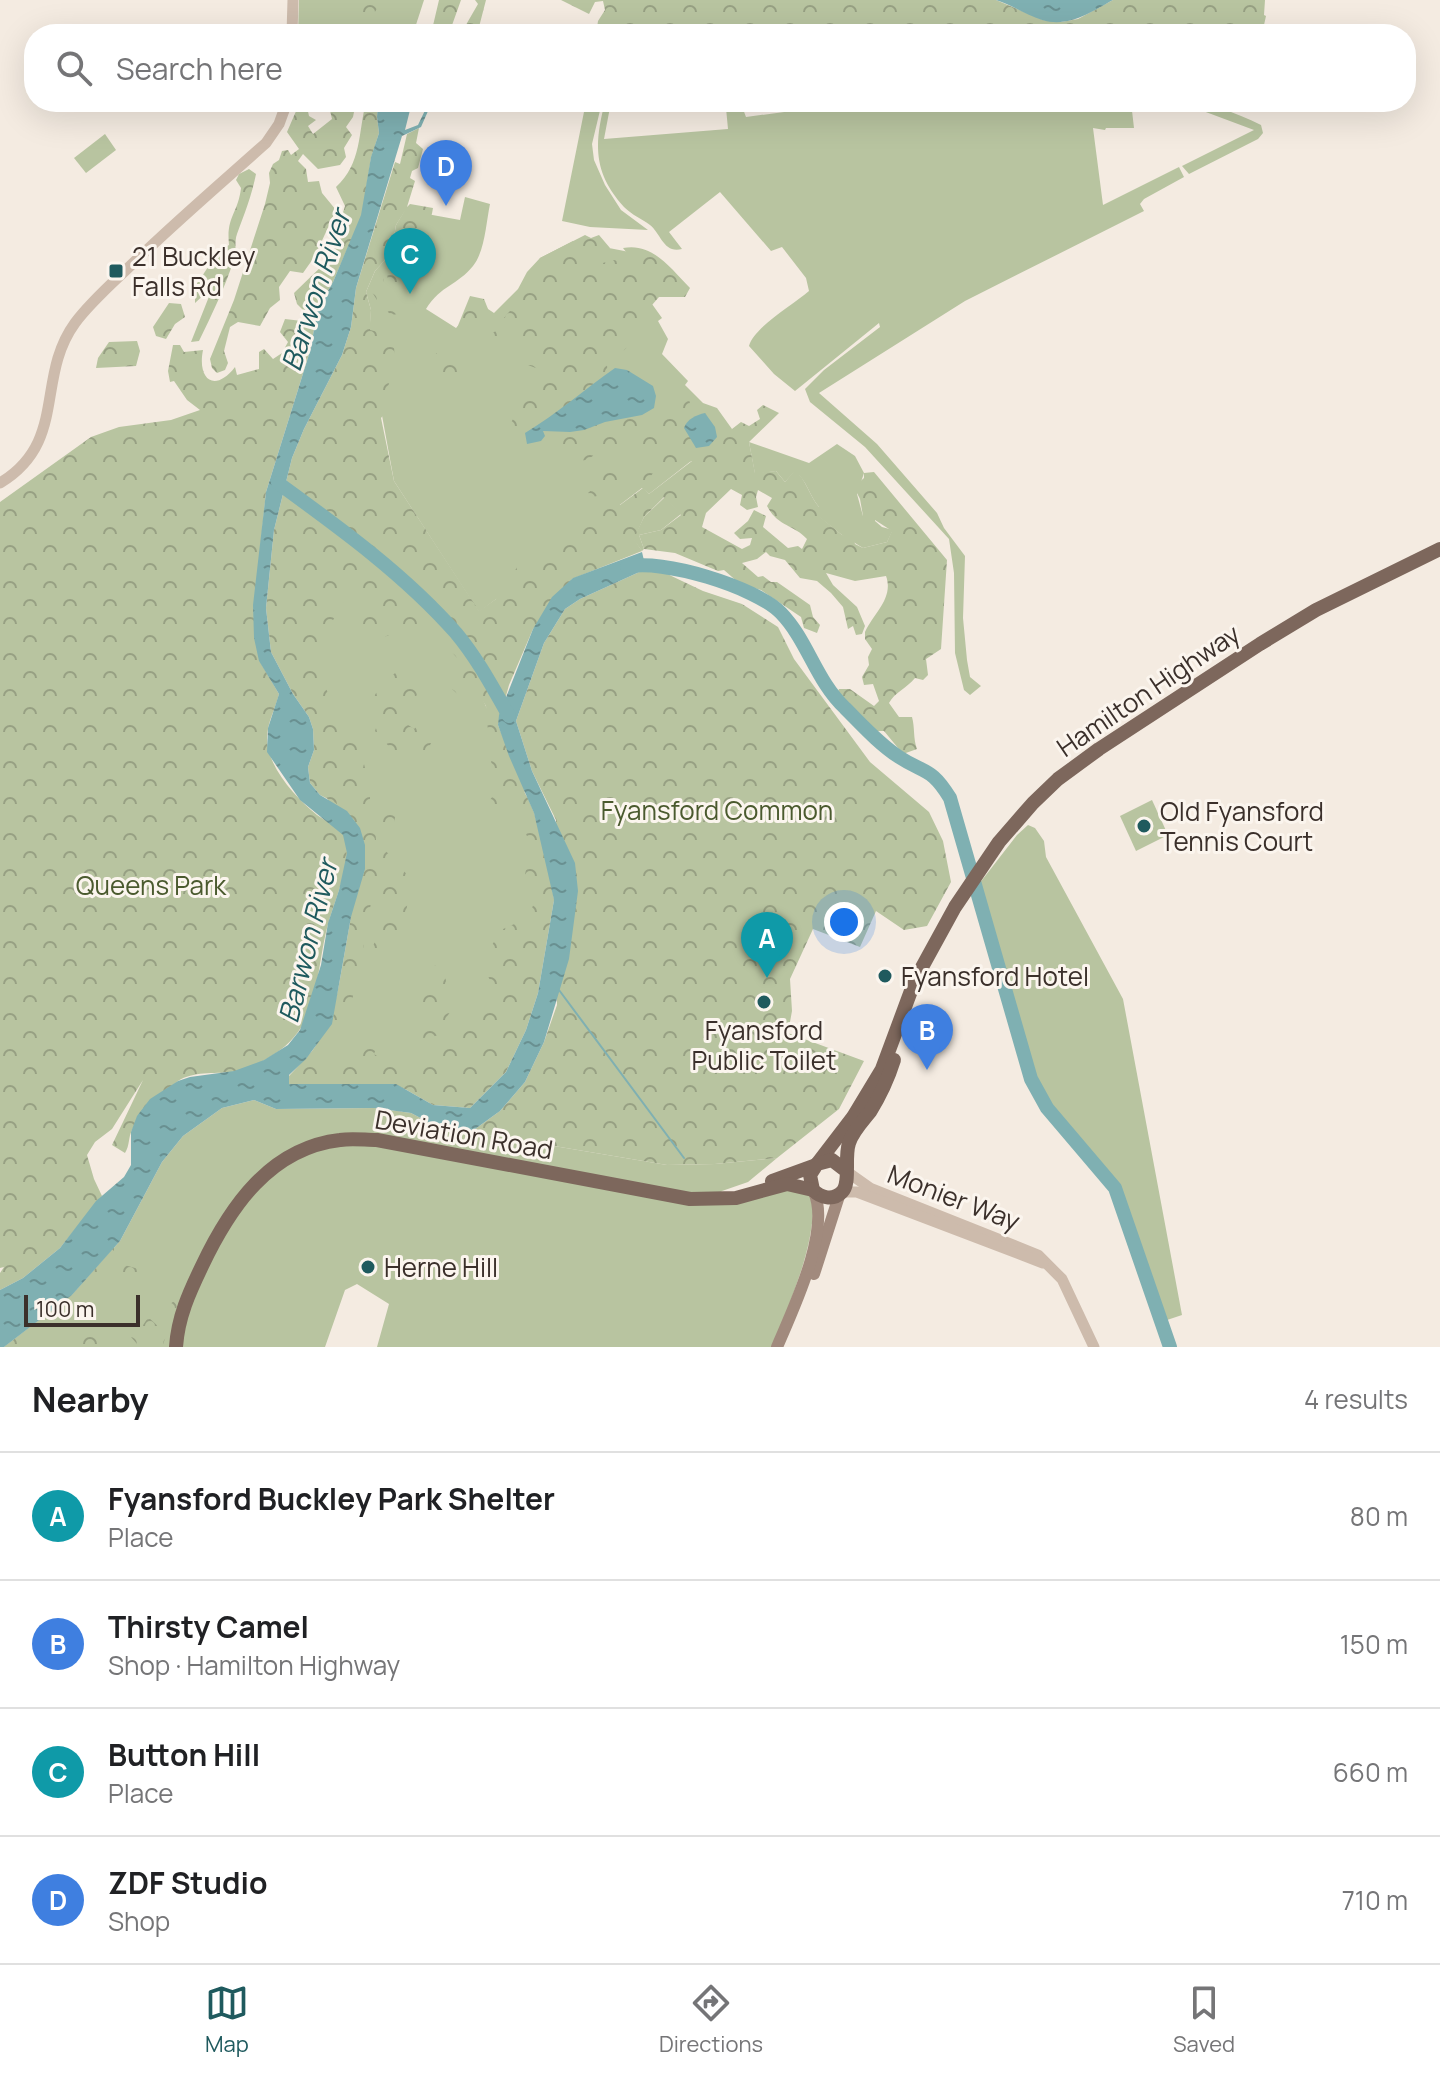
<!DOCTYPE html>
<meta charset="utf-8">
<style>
:root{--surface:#fff;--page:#f6f6f6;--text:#202124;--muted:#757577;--line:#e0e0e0;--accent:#1f5a5e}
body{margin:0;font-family:Manrope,sans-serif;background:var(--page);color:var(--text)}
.scale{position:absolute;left:24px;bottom:20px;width:116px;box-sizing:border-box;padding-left:8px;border:4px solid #3b302b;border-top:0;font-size:22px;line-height:28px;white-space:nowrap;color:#3b302b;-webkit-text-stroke:6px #fbf5ee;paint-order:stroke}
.you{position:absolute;left:844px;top:922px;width:28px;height:28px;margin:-20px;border:6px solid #fff;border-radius:50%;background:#1a73e8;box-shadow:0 0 0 12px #1a73e833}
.badge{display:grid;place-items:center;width:52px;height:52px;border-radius:50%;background:var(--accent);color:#fff;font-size:26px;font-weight:700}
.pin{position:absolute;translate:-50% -66px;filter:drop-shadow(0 2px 4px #0008)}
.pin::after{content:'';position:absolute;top:42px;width:28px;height:24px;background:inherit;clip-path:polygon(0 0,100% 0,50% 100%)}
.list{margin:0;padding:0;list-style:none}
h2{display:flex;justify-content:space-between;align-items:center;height:104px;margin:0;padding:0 32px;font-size:34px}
h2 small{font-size:26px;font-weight:400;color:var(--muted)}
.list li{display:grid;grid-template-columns:52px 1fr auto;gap:24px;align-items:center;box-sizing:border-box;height:128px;padding:0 32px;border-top:2px solid var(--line)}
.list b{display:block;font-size:30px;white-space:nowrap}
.list p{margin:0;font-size:26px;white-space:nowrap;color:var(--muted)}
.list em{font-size:26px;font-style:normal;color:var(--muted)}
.icon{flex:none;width:44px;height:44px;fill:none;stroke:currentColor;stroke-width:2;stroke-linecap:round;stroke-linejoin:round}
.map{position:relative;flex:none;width:1440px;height:1347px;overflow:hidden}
.search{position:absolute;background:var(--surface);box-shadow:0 8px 32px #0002;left:24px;right:24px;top:24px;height:88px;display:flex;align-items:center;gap:20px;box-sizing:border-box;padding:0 28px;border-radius:32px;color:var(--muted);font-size:30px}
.sheet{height:616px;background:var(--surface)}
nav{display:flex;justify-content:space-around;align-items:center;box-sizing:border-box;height:112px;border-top:2px solid var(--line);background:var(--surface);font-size:22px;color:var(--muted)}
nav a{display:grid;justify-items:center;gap:4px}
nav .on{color:var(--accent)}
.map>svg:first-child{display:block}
.green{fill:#b8c4a0}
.forest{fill:url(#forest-crowns);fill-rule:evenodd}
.water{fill:url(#water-ripples)}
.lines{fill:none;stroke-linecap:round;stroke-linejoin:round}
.stream{stroke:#7fb0b2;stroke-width:2}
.river{stroke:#7fb0b2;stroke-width:14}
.tertiary{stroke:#cdbbac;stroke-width:11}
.secondary{stroke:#a18a7d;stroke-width:12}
.primary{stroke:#7d675c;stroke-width:14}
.poi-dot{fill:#1f5a5e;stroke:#fbf5ee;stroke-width:3}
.labels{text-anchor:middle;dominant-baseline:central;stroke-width:6;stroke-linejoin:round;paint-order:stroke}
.poi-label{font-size:26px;fill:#3b302b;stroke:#fbf5ee;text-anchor:start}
.street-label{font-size:26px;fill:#3b302b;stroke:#fbf5ee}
.park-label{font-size:26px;fill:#4a5a2e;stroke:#fbf5ee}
.water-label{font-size:28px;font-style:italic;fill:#1f5a5e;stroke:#fbf5ee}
</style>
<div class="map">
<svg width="1440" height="1347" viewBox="0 0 1440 1347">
<defs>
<pattern id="forest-crowns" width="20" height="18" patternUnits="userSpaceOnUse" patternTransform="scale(2)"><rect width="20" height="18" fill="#b8c4a0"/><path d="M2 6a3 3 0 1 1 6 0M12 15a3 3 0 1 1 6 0" fill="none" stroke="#97a083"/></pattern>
<pattern id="water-ripples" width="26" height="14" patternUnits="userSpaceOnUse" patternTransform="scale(2)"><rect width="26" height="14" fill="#7fb0b2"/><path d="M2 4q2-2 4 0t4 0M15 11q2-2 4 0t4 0" fill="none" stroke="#699091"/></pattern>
</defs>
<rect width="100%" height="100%" fill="#f4ebe1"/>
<g class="green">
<path d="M 299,0 L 424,0 L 413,34 L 298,34 Z"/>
<path d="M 586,102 L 602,102 L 592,144 L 594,160 L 605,185 L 621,210 L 648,230 L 590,227 L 562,221 Z"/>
<path d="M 605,102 L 611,102 L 604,139 L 728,129 L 726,108 L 743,109 L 746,117 L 799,110 L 800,102 L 1131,102 L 1134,128 L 1106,128 L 1105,130 L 1093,128 L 1103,205 L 1179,167 L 1184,177 L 1144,199 L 1140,204 L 1144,211 L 965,301 L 819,393 L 877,444 L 937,513 L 944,528 L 965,556 L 963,618 L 967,660 L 970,677 L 981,686 L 970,695 L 964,690 L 955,653 L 954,573 L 949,539 L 865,447 L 810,402 L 805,389 L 824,370 L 880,327 L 879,323 L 800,387 L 795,391 L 774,374 L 749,346 C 754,327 793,305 809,291 L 806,278 L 782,247 L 771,251 L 720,192 L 669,232 L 682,249 C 664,254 661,234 650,225 C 642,219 632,215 624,207 C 593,173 594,144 605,102 Z"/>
<path d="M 1179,102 C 1207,102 1235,112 1261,125 L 1263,133 L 1258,139 L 1189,174 L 1182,166 L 1254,130 Z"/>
<path d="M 105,134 L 116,150 L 86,173 L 74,158 Z"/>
<path d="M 465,197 L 490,204 C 486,223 485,251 473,266 C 458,285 441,285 426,309 L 456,328 L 479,303 L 494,313 L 518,289 L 527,272 L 540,258 L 573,241 L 650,256 L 678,288 L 658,297 L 652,304 L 662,318 L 658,321 L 668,339 L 662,354 L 688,381 L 685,385 L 703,403 L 717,408 L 732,429 L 649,494 L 642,488 L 479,612 L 394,481 L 379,399 L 365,387 L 371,310 L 366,292 L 375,271 L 384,261 L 393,243 L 396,225 L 405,210 L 460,220 Z"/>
<path d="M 749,442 L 809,463 L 837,444 L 855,456 L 864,473 L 857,494 L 863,516 L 875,516 L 875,521 L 882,527 L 893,530 L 887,542 L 863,548 L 842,535 L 818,516 L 819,507 C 809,495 807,481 795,471 L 785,482 L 776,471 L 755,474 Z"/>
<path d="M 665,497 L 681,514 L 661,530 L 639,535 L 644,549 L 642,551 L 633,539 L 644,517 Z"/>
<path d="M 274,530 L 461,651 L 534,813 L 554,900 L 470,1108 L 306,1059 C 338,1021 344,964 351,917 Z"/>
<path d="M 1152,800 L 1168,835 L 1136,851 L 1120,816 Z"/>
<path d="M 1028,825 L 1035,828 L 1044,841 L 1046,857 L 1123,999 L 1182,1315 L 1161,1322 L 1115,1188 L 1103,1172 L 1065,1139 L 1032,1068 L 995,933 L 979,884 L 1017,835 Z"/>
<path d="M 254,1100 L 276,1109 L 374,1108 L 411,1113 L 432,1124 L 471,1132 L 667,1165 L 715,1164 L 777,1158 L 748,1182 L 722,1191 L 716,1197 L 776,1187 L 813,1190 C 817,1245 791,1297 773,1347 L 377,1347 L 389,1304 L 357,1284 L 345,1290 L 325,1347 L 4,1347 L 72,1295 L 120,1241 L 162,1162 L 183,1136 L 222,1108 Z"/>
</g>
<g class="forest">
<path d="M 349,0 L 383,0 L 370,19 L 367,34 L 351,34 L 355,30 L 355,22 L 345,9 Z"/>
<path d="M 439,0 L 461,0 L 451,28 L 463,30 L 478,4 L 475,0 L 486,0 L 479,27 L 469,34 L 431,34 Z"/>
<path d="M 561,0 L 996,0 L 1043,20 L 1061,22 L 1078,19 L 1113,0 L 1265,0 L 1264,15 L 1266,16 L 1262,34 L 596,34 L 598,21 L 605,10 L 603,1 L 595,2 L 589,14 Z"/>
<path d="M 300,102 L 310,102 L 307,107 L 309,116 L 316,120 L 308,126 L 313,134 L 332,119 L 328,102 L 361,102 L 355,107 L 353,117 L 346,127 L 352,135 L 344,148 L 346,157 L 340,165 L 318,169 L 303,154 L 298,161 L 306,169 L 308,182 L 319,181 L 322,193 L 336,210 L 315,256 L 303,273 L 290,271 L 279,287 L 280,300 L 270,308 L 260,326 L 238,322 L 230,327 L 224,351 L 228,363 L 225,370 L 217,373 L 212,368 L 210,359 L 234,300 L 265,204 L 270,183 L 269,173 L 273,164 L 279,160 L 282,151 L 288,150 L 291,155 L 299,149 L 287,132 Z"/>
<path d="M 366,102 L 378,102 L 377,117 L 379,133 L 371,158 L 362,215 L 333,282 L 317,310 L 311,348 L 266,492 L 258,571 L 259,660 L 279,694 C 276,706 270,718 268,729 C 261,761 294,796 317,815 C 327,822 339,827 344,839 C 353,859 335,900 329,921 C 318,957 320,1000 298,1032 C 284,1052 255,1068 231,1072 C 214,1074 193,1071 178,1081 C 171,1086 136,1123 132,1130 C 128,1138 130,1145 125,1153 L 112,1145 L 143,1080 L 112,1129 L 95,1142 L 87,1155 L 94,1179 L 102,1196 L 60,1248 L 23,1278 L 0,1290 L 0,1273 L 4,1267 L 0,1268 L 0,502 L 91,437 L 119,427 L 171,420 L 200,410 L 187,400 L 174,381 L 170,382 L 168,371 L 173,345 L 180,345 L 184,352 L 203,350 C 197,380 215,393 235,367 L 237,375 L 259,369 L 259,352 L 264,349 L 273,359 L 282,353 L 288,342 L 280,332 L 285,319 L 302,321 L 305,312 L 297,304 L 294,293 L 328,260 L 345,206 L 336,187 C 362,163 358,133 366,102 Z"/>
<path d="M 419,128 L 416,143 L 423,149 L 418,168 L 412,171 L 410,178 L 415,181 L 407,207 L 410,204 L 433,208 C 431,221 428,227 416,232 L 415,241 L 419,249 C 414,265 413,293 397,297 L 403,304 L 399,314 L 390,315 L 384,305 L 376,307 L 377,300 L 372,292 L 381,276 L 384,278 L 382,286 L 388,289 L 387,267 L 395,256 L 393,247 L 405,211 L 396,225 L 393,243 L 384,261 L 375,271 L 366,292 L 371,310 L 370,330 L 378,332 L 385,343 L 394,345 L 395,368 L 385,394 L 390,407 L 381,418 L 394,481 L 479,611 L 496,599 L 498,584 L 509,581 L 520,562 L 531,560 C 542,541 569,529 587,515 C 592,511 596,504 602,502 C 609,499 614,501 620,505 L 643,488 L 649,494 L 692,461 L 667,468 L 659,464 L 645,485 L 640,487 L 636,486 L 635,480 L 630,478 C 619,487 606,495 592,497 L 588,493 L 599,483 L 600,469 C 616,474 625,475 640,465 L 646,467 L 651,447 L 647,443 L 639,452 L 634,448 L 628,452 L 622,449 L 615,455 L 610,451 L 602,456 L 594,455 C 584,464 572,461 559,458 L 553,446 L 551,424 L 533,431 L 520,429 L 513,433 L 507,430 L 513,419 L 521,418 L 522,393 L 540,384 L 541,370 L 528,365 L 535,350 L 535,339 L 519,351 L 509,338 C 498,342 492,351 481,353 L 476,342 L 505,326 L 504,318 L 514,306 L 518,306 L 522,299 L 520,293 L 539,277 L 535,269 L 540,258 L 585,235 L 591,238 L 599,235 L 610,248 L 606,252 L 583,257 L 585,263 L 591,266 L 614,260 L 655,273 C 646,263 631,260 623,248 C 653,242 671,269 690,288 L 685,297 L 659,297 L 652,305 L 651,319 L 641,321 C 633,342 627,352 607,361 L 596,356 L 588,363 L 585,376 L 602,362 L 607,365 L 608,378 L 649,404 L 650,414 L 643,418 L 643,424 L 655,419 L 667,394 L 678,390 L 688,396 L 691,407 L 676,428 L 674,436 L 677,438 L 732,429 L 741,422 L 749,426 L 760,419 L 757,410 L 763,405 L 779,413 L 749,442 L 755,473 L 776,471 L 785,482 L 795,470 C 807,481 809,495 819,507 L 819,516 L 842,535 L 853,536 L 855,544 L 863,548 L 887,542 L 892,531 L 875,520 L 875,516 L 863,516 L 860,499 L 854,487 L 864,478 L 864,473 L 874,472 L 947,560 L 941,649 L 926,659 L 928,675 L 923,680 L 915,678 C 907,688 895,692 889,703 L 899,717 L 912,717 C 915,728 913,738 917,749 L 903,754 L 884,731 L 872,731 L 836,696 L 839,689 L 850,689 L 874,706 L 879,701 L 873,684 L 864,685 L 862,677 L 869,665 L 868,657 L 872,649 L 865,639 L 865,632 C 874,613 894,598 886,576 L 855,581 L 826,573 L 833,585 L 857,607 L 865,626 L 862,634 L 856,635 L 853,626 L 848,629 L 843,607 L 831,593 L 817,581 L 800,578 L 785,560 L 770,556 L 766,552 L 757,559 L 742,563 L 758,577 L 763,576 L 771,582 L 777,582 L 810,605 L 813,617 L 820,625 L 817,633 L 804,628 L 801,617 L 761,590 L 740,584 L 724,570 L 718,571 L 675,553 L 644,549 L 639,535 L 661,530 L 681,515 L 664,497 L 644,517 L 634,539 L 642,551 L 572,579 L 533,629 L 509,685 L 498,725 L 525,791 L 495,818 L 486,805 L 499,788 L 490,758 L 486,706 L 471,683 L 465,701 L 451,688 L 444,672 L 459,660 L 439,638 L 417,624 L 369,643 L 360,623 L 364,599 L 351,589 L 317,648 L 327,691 L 358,741 L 370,787 L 370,808 L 396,809 L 394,825 L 375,828 L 376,840 L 411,879 L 403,934 L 378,955 L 373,946 L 389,910 L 372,897 L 357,983 L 344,1026 L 327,1046 L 319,1043 L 332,1024 L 351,917 L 365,869 L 336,803 L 320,795 L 310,783 L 308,767 L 314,750 L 313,729 L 309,717 L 293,694 L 271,652 L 266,608 L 274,530 L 292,458 L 304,429 L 342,355 L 351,327 L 356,288 L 395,162 L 400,164 L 407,134 ZM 731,489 L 742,495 L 740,505 L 747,510 L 758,507 L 756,497 L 758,490 L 772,498 L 767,506 C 778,527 793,524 807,539 L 802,549 L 798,546 L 788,548 L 763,527 L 766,516 L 754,510 L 748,521 L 734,533 L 740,539 L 752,538 L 750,545 L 742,549 L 702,527 L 706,513 Z"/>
<path d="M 249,169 L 256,174 C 252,195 244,215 237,234 C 234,242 237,251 234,259 C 225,288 212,314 199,341 L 191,342 L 210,294 L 208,291 L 195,303 L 195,286 C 205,274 215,251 229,245 C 226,216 238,214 241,188 L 236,180 L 239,174 Z"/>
<path d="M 470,296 L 484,299 L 488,309 L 473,334 L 458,336 L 457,328 Z"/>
<path d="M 169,303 L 181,304 L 185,317 L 175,324 L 166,339 L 156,336 L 153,327 Z"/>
<path d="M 137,341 L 140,351 L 136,366 L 96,368 L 98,358 L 109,342 Z"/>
<path d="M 447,348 L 456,362 L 473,356 L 475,365 L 468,378 L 458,383 L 451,377 L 443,378 L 430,357 Z"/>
<path d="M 646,569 L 661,571 L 703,591 L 742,604 L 778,627 L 794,659 L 870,762 L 929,812 L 943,841 L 951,882 L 927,926 L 904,930 L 876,911 L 860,947 L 813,929 L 790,979 L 792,1011 L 788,1033 L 864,1061 L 839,1109 L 777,1158 L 715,1164 L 667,1165 L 471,1132 L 500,1111 L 525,1082 L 544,1042 L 557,1005 L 556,820 L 532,771 L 516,721 L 544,643 L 565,609 L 580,599 Z"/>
<path d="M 413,660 L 414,673 L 421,689 L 410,705 L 397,708 L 404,722 L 414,729 L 430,714 L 441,726 L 430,745 L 443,770 L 434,770 L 394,752 L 375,731 L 381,713 L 373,698 L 383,682 Z"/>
<path d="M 527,796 L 534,813 L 546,855 L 554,900 L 538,993 L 526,1030 L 506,1072 L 470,1108 L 433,1105 L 396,1084 L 288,1084 L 289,1076 L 317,1046 L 319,1054 L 337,1063 L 358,1060 L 367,1048 L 370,1028 L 379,1021 L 384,1027 L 374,1054 L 377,1056 L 390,1052 L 400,1066 L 422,1068 L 481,1020 L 478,996 L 490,980 L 480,962 L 503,929 L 528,918 L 536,898 L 534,881 L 525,874 L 532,848 L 518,815 L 519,803 Z"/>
<path d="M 429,962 L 444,971 L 446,981 L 457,1003 L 448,1015 L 441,1035 L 423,1038 C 409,1013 422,987 429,962 Z"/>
<path d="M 114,1247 L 114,1262 L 142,1270 L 122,1277 L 108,1270 L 22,1346 L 4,1347 L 72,1295 Z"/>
<path d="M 174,1301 L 177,1306 L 162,1347 L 136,1347 L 138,1345 L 131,1337 L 131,1328 C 140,1331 144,1325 148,1317 L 160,1328 L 169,1305 Z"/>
<path d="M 96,1320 L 102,1323 L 110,1343 L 103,1347 L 58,1347 L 81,1337 Z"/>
</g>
<g class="water">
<path d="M 996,0 L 1113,0 C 1091,12 1069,28 1042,20 C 1026,15 1012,5 996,0 Z"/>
<path d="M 378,102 L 412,102 L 405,130 L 418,125 L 429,102 L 432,102 L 421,127 L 402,136 L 356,288 L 351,327 L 342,355 L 304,429 L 292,458 L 274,530 L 266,608 L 271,652 L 293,694 L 309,717 L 313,729 L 314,750 L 308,767 L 310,783 L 320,795 L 347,811 L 360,828 L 365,845 L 365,869 L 351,917 L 332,1024 L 306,1059 L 289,1075 L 289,1084 L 396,1084 L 433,1105 L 470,1108 L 506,1072 L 526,1030 L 538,993 L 554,900 L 534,813 L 509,756 L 498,725 L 499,715 L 533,629 L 552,597 L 573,578 L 642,552 L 646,569 L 580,599 L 565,609 L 544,643 L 516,721 L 532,771 L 575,863 L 578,891 L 569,959 L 544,1042 L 525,1082 L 500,1111 L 471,1132 L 432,1124 L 411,1113 L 374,1108 L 276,1109 L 254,1100 L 222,1108 L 183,1136 L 162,1162 L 120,1241 L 72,1295 L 4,1347 L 0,1347 L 0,1290 L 23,1278 L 60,1248 L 96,1201 L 124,1177 L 131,1165 L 131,1132 L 137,1116 L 150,1099 L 178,1081 L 190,1077 L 234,1071 L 264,1060 L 288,1045 L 300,1030 L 321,965 L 328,923 L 339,890 L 347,853 L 343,835 L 300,800 L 267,752 L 268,728 L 279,694 L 259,661 L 254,638 L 253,605 L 266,492 L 311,348 L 317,310 L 333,282 L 361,215 L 371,157 L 379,133 L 377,117 Z"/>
<path d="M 615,368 L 627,370 L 653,386 L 656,396 L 654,408 L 642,415 L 605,422 L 584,430 L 570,432 L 543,431 L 545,436 L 541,441 L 527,444 L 525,433 C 557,414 585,389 615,368 Z"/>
<path d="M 705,413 L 715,427 L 717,437 L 709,446 L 696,448 L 684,428 C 687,419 696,415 705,413 Z"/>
</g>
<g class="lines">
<path class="stream" d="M 559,990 L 684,1158"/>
<g class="river">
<path d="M 278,483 C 340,528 405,575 456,633 C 477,658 493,688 509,716"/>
<path d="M 627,567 C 661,558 756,587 781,613 C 808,641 816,681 845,708 C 862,725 879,744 899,757 C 925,774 931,767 950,798 L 1031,1079 L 1047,1108 L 1115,1188 L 1170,1347"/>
</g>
<g class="tertiary">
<path d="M 292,34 L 293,0"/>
<path d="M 0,483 C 68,442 35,378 75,323 C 89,304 109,286 126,270 C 171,226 219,185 266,143 L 279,124 L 287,102"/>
<path d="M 846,1171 L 870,1188 L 1038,1255 L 1062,1279 L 1094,1347"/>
<path d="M 842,1192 L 857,1192 L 1043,1263"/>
</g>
<g class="secondary">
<path d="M 814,1274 L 840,1193"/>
<path d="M 777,1347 C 793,1309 831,1231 814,1192"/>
</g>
<g class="primary">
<path d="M 817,1164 L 853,1117 L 882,1069 L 915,980 L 955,907 L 999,842 L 1033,803 L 1058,779 L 1099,749 L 1260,644 L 1316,610 L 1440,549"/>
<path d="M 845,1170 L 832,1160 L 817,1164 L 810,1175 L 813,1190 C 821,1198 833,1201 842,1192 C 851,1183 844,1158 849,1143 C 853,1131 862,1122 870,1112 C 880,1096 888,1079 894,1060"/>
<path d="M 772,1181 L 816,1165"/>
<path d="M 176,1347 C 178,1317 189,1293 202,1266 C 230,1207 270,1148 340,1140 C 352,1138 365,1140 377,1140 L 690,1199 L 736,1198 L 787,1184 L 813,1190"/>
</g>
</g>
<g class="poi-dot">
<rect x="108" y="263" width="16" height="16" rx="4"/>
<circle cx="1144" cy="826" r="8"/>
<circle cx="885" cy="976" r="8"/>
<circle cx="764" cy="1002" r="8"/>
<circle cx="368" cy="1267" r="8"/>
</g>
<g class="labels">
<g class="poi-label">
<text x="132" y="256">21 Buckley<tspan x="132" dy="30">Falls Rd</tspan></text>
<text x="1160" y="811">Old Fyansford<tspan x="1160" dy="30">Tennis Court</tspan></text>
<text x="901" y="976">Fyansford Hotel</text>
<text x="764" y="1030" text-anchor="middle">Fyansford<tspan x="764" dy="30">Public Toilet</tspan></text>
<text x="384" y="1267">Herne Hill</text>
</g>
<g class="street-label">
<text transform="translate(1148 690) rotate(-34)">Hamilton Highway</text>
<text transform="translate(464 1134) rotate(10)">Deviation Road</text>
<text transform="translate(954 1197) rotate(21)">Monier Way</text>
</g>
<g class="park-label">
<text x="717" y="810">Fyansford Common</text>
<text x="151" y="885">Queens Park</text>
</g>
<g class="water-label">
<text transform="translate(315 290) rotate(-72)">Barwon River</text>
<text transform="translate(307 941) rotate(-76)">Barwon River</text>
</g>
</g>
</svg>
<div class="scale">100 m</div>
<div class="you"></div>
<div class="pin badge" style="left:767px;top:978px;background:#0f9aa8">A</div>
<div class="pin badge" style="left:927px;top:1070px;background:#3f7fe0">B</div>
<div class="pin badge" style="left:410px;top:294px;background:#0f9aa8">C</div>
<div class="pin badge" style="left:446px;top:206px;background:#3f7fe0">D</div>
<div class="search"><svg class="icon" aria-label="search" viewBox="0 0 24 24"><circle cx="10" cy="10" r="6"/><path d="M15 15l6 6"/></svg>Search here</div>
</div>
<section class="sheet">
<h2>Nearby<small>4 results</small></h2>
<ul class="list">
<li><span class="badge" style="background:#0f9aa8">A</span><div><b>Fyansford Buckley Park Shelter</b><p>Place</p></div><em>80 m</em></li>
<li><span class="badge" style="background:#3f7fe0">B</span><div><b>Thirsty Camel</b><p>Shop · Hamilton Highway</p></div><em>150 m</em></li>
<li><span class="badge" style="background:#0f9aa8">C</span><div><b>Button Hill</b><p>Place</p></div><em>660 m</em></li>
<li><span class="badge" style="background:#3f7fe0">D</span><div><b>ZDF Studio</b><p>Shop</p></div><em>710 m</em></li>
</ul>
</section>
<nav>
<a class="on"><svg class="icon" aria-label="map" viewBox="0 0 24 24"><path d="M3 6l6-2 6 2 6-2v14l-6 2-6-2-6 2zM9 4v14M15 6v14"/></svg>Map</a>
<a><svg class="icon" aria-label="directions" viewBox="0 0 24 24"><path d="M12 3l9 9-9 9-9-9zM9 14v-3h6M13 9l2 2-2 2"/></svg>Directions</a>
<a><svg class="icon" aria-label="saved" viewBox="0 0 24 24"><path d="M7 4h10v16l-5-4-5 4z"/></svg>Saved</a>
</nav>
